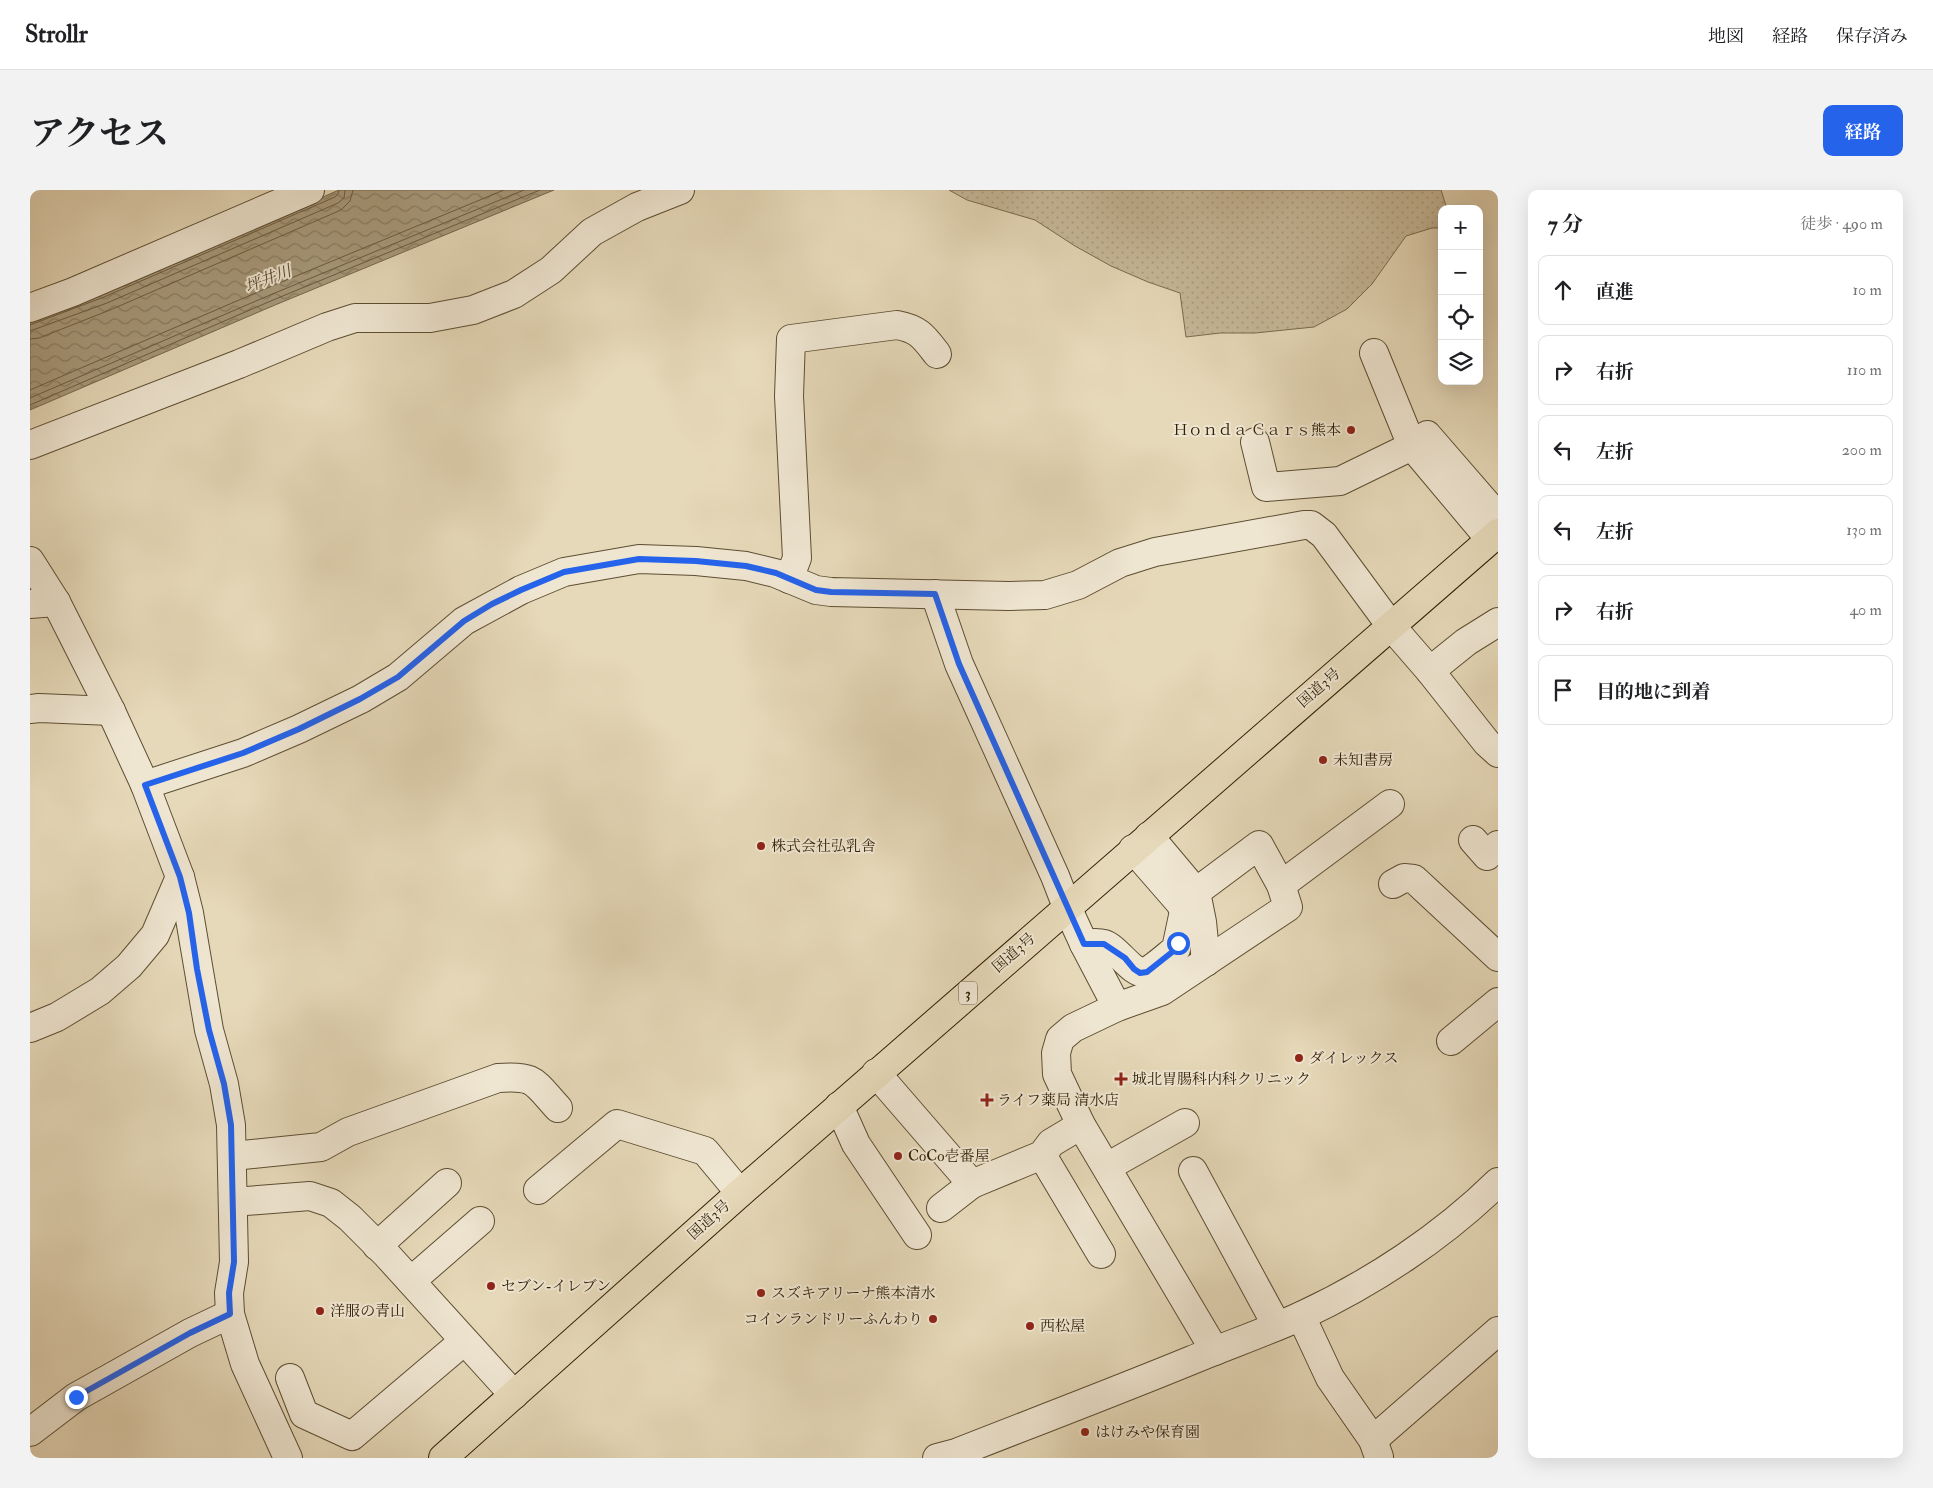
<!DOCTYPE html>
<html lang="ja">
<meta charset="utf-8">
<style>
:root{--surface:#fff;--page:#f2f2f2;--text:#202124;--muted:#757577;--line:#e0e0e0;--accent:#2563eb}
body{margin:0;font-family:"IM FELL Double Pica","Noto Serif JP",serif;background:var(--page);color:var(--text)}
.controls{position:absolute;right:15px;top:15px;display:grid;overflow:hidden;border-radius:10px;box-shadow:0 5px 20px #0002}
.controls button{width:45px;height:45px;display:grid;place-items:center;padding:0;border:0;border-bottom:1px solid var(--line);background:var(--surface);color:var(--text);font:25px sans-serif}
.stop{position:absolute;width:15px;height:15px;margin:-11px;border:4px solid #2563eb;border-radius:50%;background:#fff}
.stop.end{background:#2563eb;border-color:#fff;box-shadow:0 1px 5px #0008}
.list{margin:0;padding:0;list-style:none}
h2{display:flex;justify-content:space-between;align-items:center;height:65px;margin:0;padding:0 20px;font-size:21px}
h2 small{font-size:16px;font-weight:400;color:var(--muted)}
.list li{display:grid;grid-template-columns:32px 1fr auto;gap:15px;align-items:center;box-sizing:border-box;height:70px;margin:0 10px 10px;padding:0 10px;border:1px solid var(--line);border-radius:10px}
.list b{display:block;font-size:19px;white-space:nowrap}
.list em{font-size:16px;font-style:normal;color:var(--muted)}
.icon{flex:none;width:28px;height:28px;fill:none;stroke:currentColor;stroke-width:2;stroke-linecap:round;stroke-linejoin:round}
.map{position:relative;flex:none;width:1468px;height:1268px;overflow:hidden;border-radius:10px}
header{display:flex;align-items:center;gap:30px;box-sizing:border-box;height:70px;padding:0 25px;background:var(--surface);border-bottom:1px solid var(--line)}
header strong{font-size:24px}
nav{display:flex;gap:28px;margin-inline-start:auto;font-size:18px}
.intro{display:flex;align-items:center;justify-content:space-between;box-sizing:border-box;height:120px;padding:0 30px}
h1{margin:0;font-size:35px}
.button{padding:12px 22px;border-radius:10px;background:var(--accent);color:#fff;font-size:18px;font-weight:700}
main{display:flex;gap:30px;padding:0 30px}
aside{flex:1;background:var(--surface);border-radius:10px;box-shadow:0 5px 20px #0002}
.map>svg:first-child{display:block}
.park{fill:url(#park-dots);stroke:#7b6c50}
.water{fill:url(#water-waves);stroke:#78694c}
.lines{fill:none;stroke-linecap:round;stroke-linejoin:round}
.shore{stroke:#6c5c40;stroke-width:1}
.minor-casing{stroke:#5d4e32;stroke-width:30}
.highway-casing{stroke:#2f1f05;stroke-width:30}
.minor{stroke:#efe6d2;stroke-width:28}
.highway{stroke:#e6d9b9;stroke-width:28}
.route{stroke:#2563eb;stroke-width:6}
.poi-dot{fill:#8f2418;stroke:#efe6d2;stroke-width:2}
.labels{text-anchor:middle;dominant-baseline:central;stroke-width:4;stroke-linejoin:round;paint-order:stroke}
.shield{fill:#efe6d2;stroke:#695b42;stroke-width:1}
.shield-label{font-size:14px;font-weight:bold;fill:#2f1f05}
.poi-label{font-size:15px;fill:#2f1f05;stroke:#efe6d2;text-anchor:start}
.street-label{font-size:15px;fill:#2f1f05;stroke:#efe6d2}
.water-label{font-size:16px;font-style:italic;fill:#594a2f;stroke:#efe6d2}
</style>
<header>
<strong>Strollr</strong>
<nav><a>地図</a><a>経路</a><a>保存済み</a></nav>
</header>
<div class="intro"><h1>アクセス</h1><a class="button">経路</a></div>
<main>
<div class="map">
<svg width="1468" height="1268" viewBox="0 0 1468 1268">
<defs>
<pattern id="park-dots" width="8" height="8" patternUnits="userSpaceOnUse" patternTransform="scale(1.25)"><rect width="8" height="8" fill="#c7b99a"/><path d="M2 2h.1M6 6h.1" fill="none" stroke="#ab9f83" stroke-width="1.8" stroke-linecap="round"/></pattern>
<pattern id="water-waves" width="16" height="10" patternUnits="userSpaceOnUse" patternTransform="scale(1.25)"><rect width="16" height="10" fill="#a89a7c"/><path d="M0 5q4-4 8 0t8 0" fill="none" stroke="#897d64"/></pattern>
</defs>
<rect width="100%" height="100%" fill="#e6d9b9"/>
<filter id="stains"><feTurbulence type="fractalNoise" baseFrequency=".004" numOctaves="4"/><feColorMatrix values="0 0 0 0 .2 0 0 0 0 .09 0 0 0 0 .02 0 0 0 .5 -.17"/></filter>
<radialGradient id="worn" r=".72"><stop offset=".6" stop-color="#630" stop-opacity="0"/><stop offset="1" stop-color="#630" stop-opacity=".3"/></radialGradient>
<path class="park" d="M 919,0 L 1411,0 L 1417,19 L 1412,19 L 1412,38 L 1402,38 L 1376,46 L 1342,94 L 1317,119 L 1284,137 L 1225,143 L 1190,143 L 1156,147 L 1150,103 L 1118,92 L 1081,76 L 1045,56 L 1005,30 L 937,10 Z"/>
<path class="water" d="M 309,0 L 524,0 L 245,115 L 0,220 L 0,131 L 72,103 Z"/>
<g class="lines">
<g class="shore">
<path d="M 0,135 L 74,107 L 305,7 L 308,4 L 309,0"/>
<path d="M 0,141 L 77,113 L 308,13 L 314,8 L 315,0"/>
<path d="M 0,149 L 9,148 L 80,120 L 311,20 L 320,11 L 323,0"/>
<path d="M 0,200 L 237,98 L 474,0"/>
<path d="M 0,208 L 240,105 L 494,0"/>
<path d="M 0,215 L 243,110 L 510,0"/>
</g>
<defs>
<g id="minor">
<path d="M 0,118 L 43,102 L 280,0"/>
<path d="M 1225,252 L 1236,297 L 1310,291 L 1382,256 L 1344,163"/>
<path d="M 0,255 L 209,174 L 297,137 L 325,128 L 400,128 L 443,120 L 484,104 L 521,80 L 562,42 L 607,17 L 650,0"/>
<path d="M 1460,349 L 1382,256 L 1397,245 L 1468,327"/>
<path d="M 0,371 L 26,412 L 81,521 L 115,595 L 150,687 L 159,723 L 179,840 L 194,894 L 201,935 L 204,1072 L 199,1103 L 200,1124 L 215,1174 L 258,1268"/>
<path d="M 759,389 L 767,368 L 759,206 L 761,149 L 867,135 C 889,139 894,147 907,164"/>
<path d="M 905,404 L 929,474 L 1025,686 L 1037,717 L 1054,754 L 1087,817"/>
<path d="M 0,414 L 26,412"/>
<path d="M 1400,481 L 1436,452 L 1468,432"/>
<path d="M 0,519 L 9,518 L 81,521"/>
<path d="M 115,595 L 213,563 L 269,539 L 331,509 L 368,487 L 434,431 L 491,400 L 534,382 L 609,369 L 666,371 L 716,376 L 745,383 L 786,400 L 801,402 L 979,406 L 1015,405 L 1048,395 L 1090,373 L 1125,362 L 1274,335 L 1281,335 L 1294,345 L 1361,436 L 1400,481 L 1457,553 L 1468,563"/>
<path d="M 1119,646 L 1166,702 L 1172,732 L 1176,772"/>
<path d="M 1443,650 L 1457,666 L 1468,655"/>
<path d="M 1363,694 L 1374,688 L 1384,689 L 1468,767"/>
<path d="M 1251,695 L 1360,614"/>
<path d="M 1166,702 L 1229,655 L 1251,695 L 1258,717 L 1132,801 L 1087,817 L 1043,838 L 1030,849 L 1026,863 L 1027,884 L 1051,935 L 1185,1161"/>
<path d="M 1054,754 C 1061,753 1067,752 1074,754 C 1087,758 1103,785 1114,782 C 1122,780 1138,765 1146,759 L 1154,721 L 1150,713 L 1103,659"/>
<path d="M 0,838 L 27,827 L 70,801 L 99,776 L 125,745 L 150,687"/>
<path d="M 1421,851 L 1468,812"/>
<path d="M 846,883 L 942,994 L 911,1018"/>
<path d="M 809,916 L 826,954 L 887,1045"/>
<path d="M 1012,965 L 1071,1064"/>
<path d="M 203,966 L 291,957 L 318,942 L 468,888 C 506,885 504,892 528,918"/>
<path d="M 1077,977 L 1155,933"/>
<path d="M 1163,981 L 1247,1136"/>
<path d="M 942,994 L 1012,965 L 1021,953 L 1051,935"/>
<path d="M 508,1000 L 587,934 L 675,961 L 710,1003"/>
<path d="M 203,1012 L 280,1006 L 301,1013 L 320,1028 L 356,1064 L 484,1205"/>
<path d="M 347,1056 L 417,993"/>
<path d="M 381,1091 L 450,1031"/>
<path d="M 1271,1126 L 1300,1188 L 1343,1250 L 1349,1267"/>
<path d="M 260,1188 L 274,1224 L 322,1246 L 434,1151"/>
<path d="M 0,1242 L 46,1207 L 160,1143 L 200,1124"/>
<path d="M 1343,1250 L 1468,1141"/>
<path d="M 907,1268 L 926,1263 C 1005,1232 1084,1202 1162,1170 C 1198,1155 1236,1142 1271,1126 C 1342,1093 1412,1047 1468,992"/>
</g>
<path id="highway" d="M 413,1268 L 710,1003 L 1468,343"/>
</defs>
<use href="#minor" class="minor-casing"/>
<use href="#highway" class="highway-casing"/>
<use href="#minor" class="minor"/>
<use href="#highway" class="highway"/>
</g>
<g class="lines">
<path class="route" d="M 46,1207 L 160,1143 L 200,1124 L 199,1103 L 204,1072 L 201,935 L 194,894 L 179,840 L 167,779 L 159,723 L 150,687 L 115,595 L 213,563 L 269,539 L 330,509 L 368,487 L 434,431 L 462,414 L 491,400 L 534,382 L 609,369 L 666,371 L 716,376 L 746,383 L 786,400 L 801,402 L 905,404 L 929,474 L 1054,754 L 1074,754 L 1095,768 L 1104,779 L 1110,783 L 1117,782 L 1146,759 L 1148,753"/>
</g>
<g class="poi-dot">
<circle cx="1321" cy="240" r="5"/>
<circle cx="1293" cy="570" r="5"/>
<circle cx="731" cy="656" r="5"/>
<circle cx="1269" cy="868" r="5"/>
<path d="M1088.5 881.5h5v5h5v5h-5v5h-5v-5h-5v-5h5z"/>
<path d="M954.5 902.5h5v5h5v5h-5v5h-5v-5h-5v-5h5z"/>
<circle cx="868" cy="966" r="5"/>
<circle cx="461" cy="1096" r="5"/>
<circle cx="731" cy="1103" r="5"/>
<circle cx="290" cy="1121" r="5"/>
<circle cx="903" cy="1129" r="5"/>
<circle cx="1000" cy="1136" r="5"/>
<circle cx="1055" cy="1242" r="5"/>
</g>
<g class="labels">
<rect class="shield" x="929" y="791.5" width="18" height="23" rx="4"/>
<g class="shield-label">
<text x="938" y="803">3</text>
</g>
<g class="poi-label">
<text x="1311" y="240" text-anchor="end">Ｈｏｎｄａ Ｃａｒｓ熊本</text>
<text x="1303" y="570">未知書房</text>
<text x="741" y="656">株式会社弘乳舎</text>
<text x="1279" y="868">ダイレックス</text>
<text x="1102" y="889">城北胃腸科内科クリニック</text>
<text x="967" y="910">ライフ薬局 清水店</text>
<text x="878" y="966">CoCo壱番屋</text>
<text x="471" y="1096">セブン-イレブン</text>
<text x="741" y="1103">スズキアリーナ熊本清水</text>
<text x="300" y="1121">洋服の青山</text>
<text x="893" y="1129" text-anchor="end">コインランドリーふんわり</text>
<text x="1010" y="1136">西松屋</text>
<text x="1065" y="1242">はけみや保育園</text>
</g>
<g class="street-label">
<text transform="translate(1289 498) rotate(-41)">国道3号</text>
<text transform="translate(984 763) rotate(-41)">国道3号</text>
<text transform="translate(679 1030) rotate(-42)">国道3号</text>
</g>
<g class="water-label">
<text transform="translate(238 89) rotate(-21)">坪井川</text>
</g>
</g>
<rect width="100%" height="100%" filter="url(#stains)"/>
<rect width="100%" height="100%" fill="url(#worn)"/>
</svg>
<div class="controls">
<button>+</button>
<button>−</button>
<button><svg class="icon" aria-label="locate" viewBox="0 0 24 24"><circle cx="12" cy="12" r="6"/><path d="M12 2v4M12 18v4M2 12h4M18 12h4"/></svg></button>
<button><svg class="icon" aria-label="layers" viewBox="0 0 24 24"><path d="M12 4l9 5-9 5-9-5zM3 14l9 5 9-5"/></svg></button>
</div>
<div class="stop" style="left:1148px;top:753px"></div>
<div class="stop end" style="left:46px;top:1207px"></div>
</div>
<aside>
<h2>7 分<small>徒歩 · 490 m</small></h2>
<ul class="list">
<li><svg class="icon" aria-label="ahead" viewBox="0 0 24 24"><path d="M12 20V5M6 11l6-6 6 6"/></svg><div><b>直進</b></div><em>10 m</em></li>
<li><svg class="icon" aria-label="right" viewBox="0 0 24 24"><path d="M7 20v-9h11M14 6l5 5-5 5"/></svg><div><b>右折</b></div><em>110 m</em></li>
<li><svg class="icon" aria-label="left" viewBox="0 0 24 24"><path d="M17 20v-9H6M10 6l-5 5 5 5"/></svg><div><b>左折</b></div><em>200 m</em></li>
<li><svg class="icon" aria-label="left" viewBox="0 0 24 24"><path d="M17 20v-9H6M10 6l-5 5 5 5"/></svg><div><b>左折</b></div><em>130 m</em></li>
<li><svg class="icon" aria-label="right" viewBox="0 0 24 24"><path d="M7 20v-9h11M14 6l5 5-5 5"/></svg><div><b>右折</b></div><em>40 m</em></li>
<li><svg class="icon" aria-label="arrive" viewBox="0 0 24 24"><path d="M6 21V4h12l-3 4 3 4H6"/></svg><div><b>目的地に到着</b></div></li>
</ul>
</aside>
</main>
